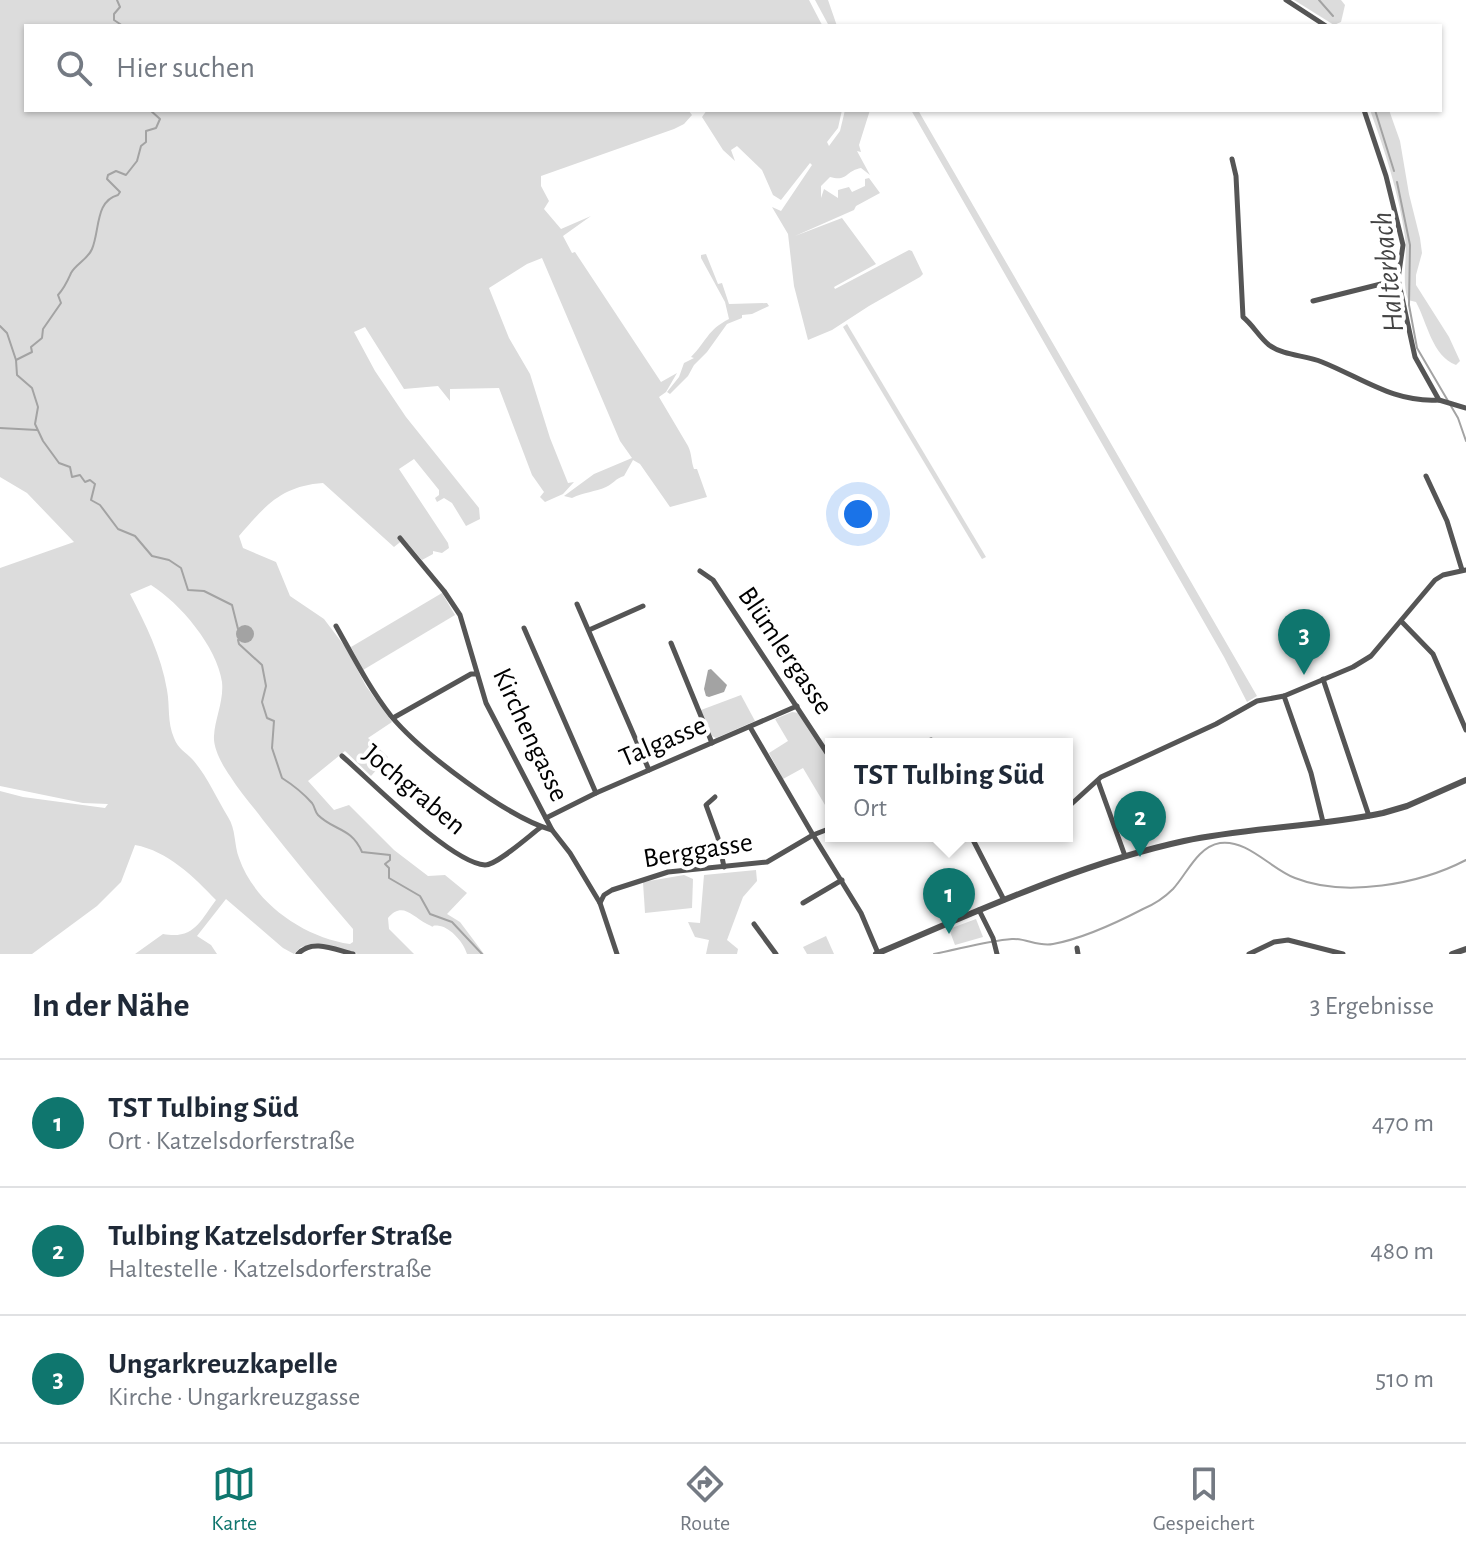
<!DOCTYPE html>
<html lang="de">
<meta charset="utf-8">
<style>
:root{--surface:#fff;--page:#f6f6f7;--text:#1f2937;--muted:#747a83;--line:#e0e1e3;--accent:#0f766e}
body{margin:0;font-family:"Alegreya Sans",sans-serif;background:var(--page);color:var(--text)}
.you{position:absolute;left:858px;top:514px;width:28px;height:28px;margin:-20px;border:6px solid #fff;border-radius:50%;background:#1a73e8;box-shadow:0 0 0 12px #1a73e833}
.badge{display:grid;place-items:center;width:52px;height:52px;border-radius:50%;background:var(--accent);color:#fff;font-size:26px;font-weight:700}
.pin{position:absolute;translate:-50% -66px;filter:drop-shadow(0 2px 4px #0008)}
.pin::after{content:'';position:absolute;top:42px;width:28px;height:24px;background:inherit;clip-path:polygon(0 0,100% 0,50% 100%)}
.popup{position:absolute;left:825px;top:738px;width:248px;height:104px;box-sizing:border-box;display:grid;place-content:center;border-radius:0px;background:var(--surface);filter:drop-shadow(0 2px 6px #0005);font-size:26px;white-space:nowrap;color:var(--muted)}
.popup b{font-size:30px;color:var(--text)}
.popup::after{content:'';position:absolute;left:50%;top:100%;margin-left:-16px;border:16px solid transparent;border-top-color:var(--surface)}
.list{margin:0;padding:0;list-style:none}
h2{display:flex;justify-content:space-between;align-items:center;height:104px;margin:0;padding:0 32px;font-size:34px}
h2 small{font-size:26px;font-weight:400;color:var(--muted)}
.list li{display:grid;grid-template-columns:52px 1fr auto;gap:24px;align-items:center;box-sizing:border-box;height:128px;padding:0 32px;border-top:2px solid var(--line)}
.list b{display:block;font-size:30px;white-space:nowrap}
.list p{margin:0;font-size:26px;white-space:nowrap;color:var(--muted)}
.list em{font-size:26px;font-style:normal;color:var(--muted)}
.icon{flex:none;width:44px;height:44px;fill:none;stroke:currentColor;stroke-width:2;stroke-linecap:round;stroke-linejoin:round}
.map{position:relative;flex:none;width:1466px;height:954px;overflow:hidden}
.search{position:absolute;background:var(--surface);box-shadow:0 2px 6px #0004;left:24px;right:24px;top:24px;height:88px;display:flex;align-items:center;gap:20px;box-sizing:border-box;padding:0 28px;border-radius:0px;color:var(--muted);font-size:30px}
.sheet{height:488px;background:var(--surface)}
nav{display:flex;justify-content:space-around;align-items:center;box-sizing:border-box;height:112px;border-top:2px solid var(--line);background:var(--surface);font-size:22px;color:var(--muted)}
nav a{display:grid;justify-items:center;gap:4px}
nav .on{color:var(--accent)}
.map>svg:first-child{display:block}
.green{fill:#dcdcdc;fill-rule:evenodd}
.water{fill:#a3a3a3}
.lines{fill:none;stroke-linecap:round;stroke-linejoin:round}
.stream{stroke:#a3a3a3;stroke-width:2}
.minor{stroke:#555;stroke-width:5}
.tertiary{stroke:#555;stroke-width:6}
.labels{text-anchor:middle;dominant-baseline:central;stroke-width:8;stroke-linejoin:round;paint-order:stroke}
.street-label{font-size:28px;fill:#000;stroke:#fff}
.water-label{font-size:30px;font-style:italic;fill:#444;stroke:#fff}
</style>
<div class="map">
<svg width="1466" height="954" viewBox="0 0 1466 954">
<rect width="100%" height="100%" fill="#fff"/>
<g class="green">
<path d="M 0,0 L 809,0 L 821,23 L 823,26 L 26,26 L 26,110 L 688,110 L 692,115 L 684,124 L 674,129 L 541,176 L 541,186 L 549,201 L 544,209 L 561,229 L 591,216 L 563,236 L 572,253 L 575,252 L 661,382 L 677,373 L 666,392 L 659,397 L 688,446 C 692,454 691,461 694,469 L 697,469 L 707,497 L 670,507 L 640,464 L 633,460 L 624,476 C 616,478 613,484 606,487 C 595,492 584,492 572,498 L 564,496 L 594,474 L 632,458 L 620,441 L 542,258 L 527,264 L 489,288 L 509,338 L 530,374 L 550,438 L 568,483 L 574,482 L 563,494 L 545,502 L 540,497 L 544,492 L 532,475 L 499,388 L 450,389 L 450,401 L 438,386 L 404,389 L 365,327 L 354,332 L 375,371 L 406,417 L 479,508 L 480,519 L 466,526 L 452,503 L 444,498 L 437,502 L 435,498 L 439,495 L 439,490 L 414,459 L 399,469 L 448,543 L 449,548 L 442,553 L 433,551 L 433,554 L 422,560 L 404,539 L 394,547 L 323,483 C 281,486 265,506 239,536 L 243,548 L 276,562 L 290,596 L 324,619 L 346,648 L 366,686 L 392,722 L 368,738 L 388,757 L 371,776 L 345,751 L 308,781 L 334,810 L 349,805 L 394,850 L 428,876 L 445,875 L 467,893 L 447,914 L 460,922 L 484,954 L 467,954 C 464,943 451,928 440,926 C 427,924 439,930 427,924 C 412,916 402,901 388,918 L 389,929 L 414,954 L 358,954 L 314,944 L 301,947 L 294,954 L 283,948 L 226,899 L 197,936 L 211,945 L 217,954 L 135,954 L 163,934 C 194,940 200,921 216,900 C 194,877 168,851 135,845 L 121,882 L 97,906 L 32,954 L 0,954 L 0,791 L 23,797 L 105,808 L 108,804 L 83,803 L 0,786 L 0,568 L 74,542 L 27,493 L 0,477 ZM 151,585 C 180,603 217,647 222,682 C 224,701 215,718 214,736 C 213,749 223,766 230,776 C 239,791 252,805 263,820 C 292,857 322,893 353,929 L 353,942 L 350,944 C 304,937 255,904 239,858 C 234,845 236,829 228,817 C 217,799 207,776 193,760 C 186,752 178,749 174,738 C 167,722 170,706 167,690 C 161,655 146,625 130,594 Z"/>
<path d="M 815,0 L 828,0 L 837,26 L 829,26 Z"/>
<path d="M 1294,0 L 1341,0 L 1345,5 L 1341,22 L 1334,25 Z"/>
<path d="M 707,110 L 842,110 L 838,128 L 827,142 L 829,146 L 840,131 L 845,110 L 870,110 L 859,145 L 861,152 L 857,151 L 870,175 L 861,168 C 845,171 848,182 830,177 L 821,186 L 821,198 L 824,189 L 838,198 L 838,190 L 849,187 L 852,192 L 865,186 L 865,179 L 869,178 L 880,193 L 856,206 L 854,210 L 795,236 L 842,218 L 876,264 L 834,287 L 835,289 L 909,250 L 912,251 L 923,274 L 920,277 L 869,306 L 832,330 L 808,340 L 794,286 L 788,234 L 772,207 L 781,211 L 812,165 L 810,163 L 781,200 L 773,195 L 762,170 L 737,146 L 731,150 L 735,161 L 723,150 L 702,117 Z"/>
<path d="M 911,110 L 918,110 L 1257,696 L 1247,702 L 1224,657 Z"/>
<path d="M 1370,110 L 1389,110 L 1400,141 L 1409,194 L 1420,238 L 1422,253 L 1416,275 L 1416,285 L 1449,337 L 1460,361 L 1456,365 C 1432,356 1427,322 1416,302 L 1408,300 C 1401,279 1408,259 1405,237 C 1399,194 1385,151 1370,110 Z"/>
<path d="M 706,254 L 718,284 L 722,283 L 729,304 L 767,303 L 769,306 L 752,314 L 742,315 L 742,318 L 727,324 L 707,352 L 694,365 L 688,376 L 670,394 L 667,392 L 679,377 L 684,363 L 694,358 L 691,357 C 707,341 707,330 729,319 L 725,302 L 701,258 L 701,255 Z"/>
<path d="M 847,324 L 986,557 L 982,559 L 843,327 Z"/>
<path d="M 442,593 L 455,615 L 363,670 L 351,647 Z"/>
<path d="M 741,695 L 755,721 L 716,738 L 712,736 L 701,710 Z"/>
<path d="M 792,712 L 799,713 L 831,762 L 831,815 L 803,768 L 783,779 L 769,753 L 788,741 L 775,719 Z"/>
<path d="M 756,870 L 757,881 L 743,897 L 727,940 L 738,949 L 737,954 L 706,954 L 709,940 L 695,937 L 688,922 L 700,923 L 704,875 Z"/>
<path d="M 684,875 L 693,879 L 692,908 L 645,913 L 643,882 Z"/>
<path d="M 976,919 L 983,937 L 955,945 L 949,929 Z"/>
<path d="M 826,936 L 834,954 L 807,954 L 803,947 Z"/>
</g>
<g class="water">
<circle cx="245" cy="634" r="9"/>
<path d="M 711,669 L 727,685 L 724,692 L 709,697 L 706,696 L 704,689 L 708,670 Z"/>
</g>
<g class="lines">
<g class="stream">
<path d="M 117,0 L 120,7 L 114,14 L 114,20 L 123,26"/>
<path d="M 1319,0 L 1333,16"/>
<path d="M 150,110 L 160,119 L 156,128 L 146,131 L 146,142 L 141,146 L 137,161 L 126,175 L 116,171 L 108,175 L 107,179 L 120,192 L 118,195 C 95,201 100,230 92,249 C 88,259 76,264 71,273 C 67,282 65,287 58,295 L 61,303 L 43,329 L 42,338 L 31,347 L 32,352 L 16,360 L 17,375 L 32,388 L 38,407 L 35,424 L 43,441 L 59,463 L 70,467 L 72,477 L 80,475 L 85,482 L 90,480 L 95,484 L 91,500 L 100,505 L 118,529 L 135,536 L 152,556 L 169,560 L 181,568 L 188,590 L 204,591 L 232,605 L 238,629"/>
<path d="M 1375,110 L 1394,171"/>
<path d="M 1397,182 L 1410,245 L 1409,305 L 1417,348 L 1458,418 L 1466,441"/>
<path d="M 0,326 L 7,333 L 16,360"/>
<path d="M 0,428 L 37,430"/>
<path d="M 238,640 L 239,644 L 262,665 L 266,686 L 262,702 L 267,718 L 274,721 L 272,748 L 282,778 C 293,785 304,794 312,803 C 315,807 315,812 318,815 C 334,831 351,827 362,852 L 390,855 L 390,860 L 385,864 L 389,868 L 389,878 L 420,896 L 430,914 L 452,922 L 482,954"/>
<path d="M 934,954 C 960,949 986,941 1012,939 C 1026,938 1038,947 1053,944 C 1081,939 1118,922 1143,909 C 1155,904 1164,898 1173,889 C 1187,874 1197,847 1220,843 C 1247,839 1271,869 1295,878 C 1345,898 1420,884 1466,860"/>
</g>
<g class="minor">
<path d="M 1286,0 L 1326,26"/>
<path d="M 1364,110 L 1386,176 L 1403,245 L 1398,279 L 1415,357 L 1439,400 L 1466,408"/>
<path d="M 1232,159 L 1236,176 L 1243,317 C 1253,325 1259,337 1269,345 C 1284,356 1305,355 1322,362 C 1362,378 1394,403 1439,400"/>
<path d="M 1313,301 L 1397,280"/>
<path d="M 1426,476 L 1447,521 L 1462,570"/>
<path d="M 400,538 L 444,591 L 460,615 L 486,703 L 552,830 L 570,853 L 600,903 L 617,954"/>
<path d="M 700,571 L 713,580 L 831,759"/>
<path d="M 577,604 L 649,770"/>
<path d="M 1401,621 L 1433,654 L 1466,730"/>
<path d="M 336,626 C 353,656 369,688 391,716 C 421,752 508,818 552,830"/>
<path d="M 524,628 L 596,793"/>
<path d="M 589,630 L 643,606"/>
<path d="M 671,643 L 712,743"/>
<path d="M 1323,679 L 1369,816"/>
<path d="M 1284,696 L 1311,773 L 1323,822"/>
<path d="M 393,718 L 471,674 L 477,674"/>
<path d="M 750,727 L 813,835 L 831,828"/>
<path d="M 924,744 L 931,740"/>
<path d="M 342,756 C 370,780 451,863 485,865 C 497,865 530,835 541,827"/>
<path d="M 1098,781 L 1125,856"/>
<path d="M 715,797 L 706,805 L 718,838 L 724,867"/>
<path d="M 1067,808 L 1101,777 L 1216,724 L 1257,701 L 1284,696 L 1353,667 L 1371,656 L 1435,580 L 1443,575 L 1466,570"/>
<path d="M 546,818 L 596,793 L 797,706"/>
<path d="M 971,836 L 1004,900"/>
<path d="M 600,903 L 604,895 L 612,890 L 668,872 L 767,862 L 813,835 L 861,913 L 878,953"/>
<path d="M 803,903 L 842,880"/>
<path d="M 979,910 L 993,938 L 997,954"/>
<path d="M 754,924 L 776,954"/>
<path d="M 1077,948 L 1078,954"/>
<path d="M 298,954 C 312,938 336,950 353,954"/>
<path d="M 1249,954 L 1274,942 L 1288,940 L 1343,954"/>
</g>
<g class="tertiary">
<path d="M 876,954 C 976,912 1078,864 1184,841 C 1250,827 1318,827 1383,813 L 1407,806 L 1466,780"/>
<path d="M 1452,954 L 1466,949"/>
</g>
</g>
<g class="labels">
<g class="street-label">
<text transform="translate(785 651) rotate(56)">Blümlergasse</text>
<text transform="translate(530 735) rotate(65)">Kirchengasse</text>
<text transform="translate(663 742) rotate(-23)">Talgasse</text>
<text transform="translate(414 790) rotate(40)">Jochgraben</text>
<text transform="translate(698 851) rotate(-9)">Berggasse</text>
</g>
<g class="water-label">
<text transform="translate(1388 272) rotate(-96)">Halterbach</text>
</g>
</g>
</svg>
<div class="you"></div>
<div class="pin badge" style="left:949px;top:934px">1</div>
<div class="popup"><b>TST Tulbing Süd</b>Ort</div>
<div class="pin badge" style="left:1140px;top:857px">2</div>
<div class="pin badge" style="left:1304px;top:675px">3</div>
<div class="search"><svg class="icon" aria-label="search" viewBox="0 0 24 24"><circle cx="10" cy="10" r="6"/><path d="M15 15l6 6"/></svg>Hier suchen</div>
</div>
<section class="sheet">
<h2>In der Nähe<small>3 Ergebnisse</small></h2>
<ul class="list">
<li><span class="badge">1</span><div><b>TST Tulbing Süd</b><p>Ort · Katzelsdorferstraße</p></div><em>470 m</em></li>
<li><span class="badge">2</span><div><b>Tulbing Katzelsdorfer Straße</b><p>Haltestelle · Katzelsdorferstraße</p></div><em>480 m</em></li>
<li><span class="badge">3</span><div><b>Ungarkreuzkapelle</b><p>Kirche · Ungarkreuzgasse</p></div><em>510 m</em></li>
</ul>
</section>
<nav>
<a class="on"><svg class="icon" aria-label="map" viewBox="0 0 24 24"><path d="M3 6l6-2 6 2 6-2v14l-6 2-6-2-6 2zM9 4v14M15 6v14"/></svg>Karte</a>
<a><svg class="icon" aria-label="directions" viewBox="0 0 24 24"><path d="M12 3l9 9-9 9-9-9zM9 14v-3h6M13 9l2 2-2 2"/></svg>Route</a>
<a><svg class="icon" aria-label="saved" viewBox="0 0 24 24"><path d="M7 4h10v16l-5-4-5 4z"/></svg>Gespeichert</a>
</nav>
